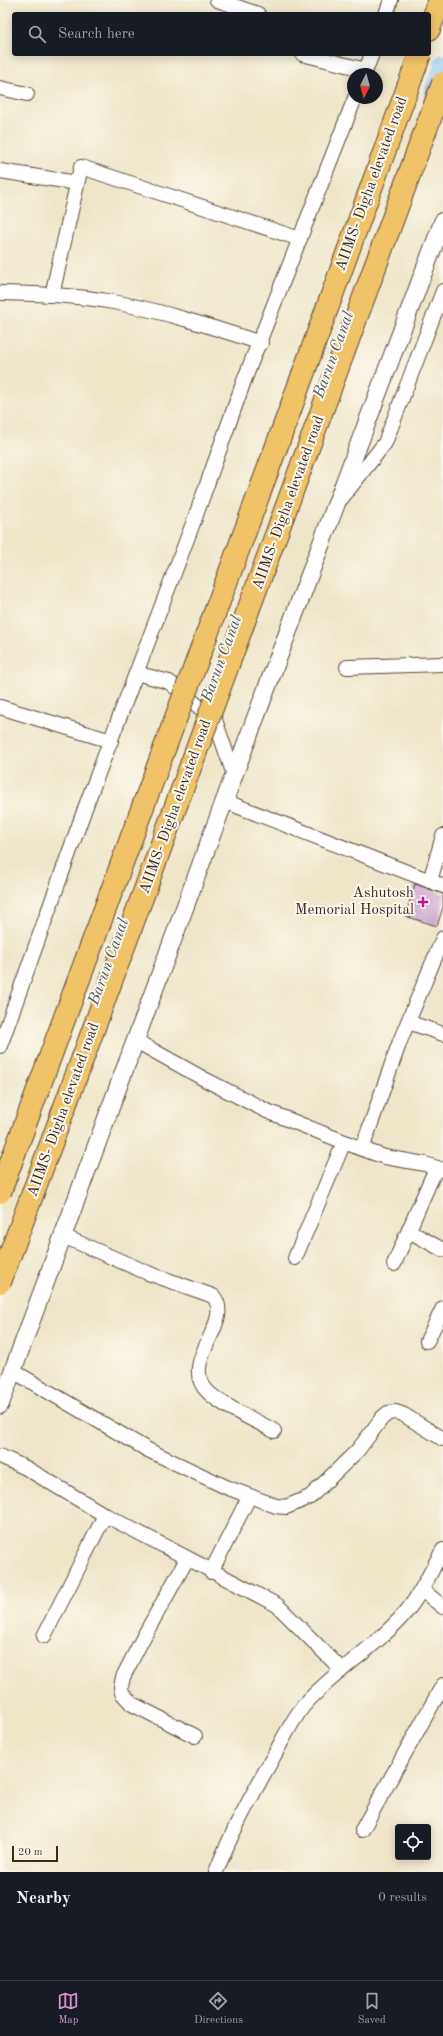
<!DOCTYPE html>
<style>
:root{--surface:#171b24;--page:#20242c;--text:#f1f3f6;--muted:#9ea1a6;--line:#363941;--accent:#d690ce}
body{margin:0;font-family:"Old Standard TT",serif;background:var(--page);color:var(--text)}
.controls{position:absolute;right:12px;bottom:12px;display:grid;overflow:hidden;border-radius:4px;box-shadow:0 2px 10px #0003}
.controls button{width:36px;height:36px;display:grid;place-items:center;padding:0;border:0;border-bottom:1px solid var(--line);background:var(--surface);color:var(--text);font:20px sans-serif}
.compass{position:absolute;left:347px;top:68px;width:36px;height:36px;border-radius:50%;background:var(--surface);box-shadow:0 2px 10px #0003;rotate:186deg}
.scale{position:absolute;left:12px;bottom:10px;width:46px;box-sizing:border-box;padding-left:4px;border:2px solid #3b2a1e;border-top:0;font-size:11px;line-height:14px;white-space:nowrap;color:#3b2a1e;-webkit-text-stroke:3px #fbf7ec;paint-order:stroke}
.list{margin:0;padding:0;list-style:none}
h2{display:flex;justify-content:space-between;align-items:center;height:52px;margin:0;padding:0 16px;font-size:17px}
h2 small{font-size:13px;font-weight:400;color:var(--muted)}
.icon{flex:none;width:22px;height:22px;fill:none;stroke:currentColor;stroke-width:2;stroke-linecap:round;stroke-linejoin:round}
.map{position:relative;flex:none;width:443px;height:1872px;overflow:hidden}
.search{position:absolute;background:var(--surface);box-shadow:0 2px 10px #0003;left:12px;right:12px;top:12px;height:44px;display:flex;align-items:center;gap:10px;box-sizing:border-box;padding:0 14px;border-radius:4px;color:var(--muted);font-size:15px}
.sheet{height:108px;background:var(--surface)}
nav{display:flex;justify-content:space-around;align-items:center;box-sizing:border-box;height:56px;border-top:1px solid var(--line);background:var(--surface);font-size:11px;color:var(--muted)}
nav a{display:grid;justify-items:center;gap:2px}
nav .on{color:var(--accent)}
.map>svg:first-child{display:block}
.lines{fill:none;stroke-linecap:round;stroke-linejoin:round}
.canal{stroke:#7abef0;stroke-width:16}
.building{fill:#cb9fcd}
.minor-casing{stroke:#564638;stroke-width:16}
.tertiary-casing{stroke:#564638;stroke-width:19}
.motorway-casing{stroke:#564638;stroke-width:24}
.minor{stroke:#fff;stroke-width:14}
.tertiary{stroke:#fff;stroke-width:17}
.motorway{stroke:#f1c369;stroke-width:22}
.motorway-bridge-casing{stroke:#564638;stroke-width:24;stroke-linecap:butt}
.motorway-bridge{stroke:#f1c369;stroke-width:22}
.poi-dot{fill:#b5179e;stroke:#fbf7ec;stroke-width:1.5}
.labels{text-anchor:middle;dominant-baseline:central;stroke-width:4;stroke-linejoin:round;paint-order:stroke}
.street-label{font-size:15px;fill:#3b2a1e;stroke:#fbf7ec}
.poi-label{font-size:15px;fill:#3b2a1e;stroke:#fbf7ec;text-anchor:end}
.water-label{font-size:16px;font-style:italic;fill:#4e565d;stroke:#fbf7ec}
</style>
<div class="map">
<svg width="443" height="1872" viewBox="0 0 443 1872">
<rect width="100%" height="100%" fill="#fbf7ec"/>
<filter id="ink" filterUnits="userSpaceOnUse"><feTurbulence type="fractalNoise" baseFrequency=".025" numOctaves="2"/><feDisplacementMap in="SourceGraphic" scale="8" xChannelSelector="R" yChannelSelector="G"/><feConvolveMatrix kernelMatrix="1 2 1 2 8 2 1 2 1" color-interpolation-filters="sRGB"/></filter>
<filter id="wash" filterUnits="userSpaceOnUse"><feTurbulence type="fractalNoise" baseFrequency=".012" numOctaves="4" result="noise"/><feDisplacementMap in="SourceGraphic" scale="16" xChannelSelector="R" yChannelSelector="G"/><feGaussianBlur stdDeviation="0.9" result="paint"/><feColorMatrix in="noise" values="0 0 0 0 0 0 0 0 0 0 0 0 0 0 0 0 0 1.4 0 .05"/><feComposite in="paint" operator="in"/></filter>
<g filter="url(#wash)">
<rect width="100%" height="100%" fill="#efe6ca"/>
<g class="lines">
<path class="canal" d="M 432,92 L 443,62"/>
</g>
<g id="blocks">
<path class="building" d="M 415,884 L 443,894 L 443,907 L 437,926 L 405,916 Z"/>
</g>
</g>
<g filter="url(#ink)">
<use href="#blocks" fill-opacity="0" stroke="#564638" stroke-width="1"/>
<g class="lines">
<defs>
<g id="minor">
<path d="M 217,0 L 258,14"/>
<path d="M 386,14 L 391,0"/>
<path d="M 302,54 L 366,70"/>
<path d="M 364,74 L 372,54"/>
<path d="M 0,88 L 27,94"/>
<path d="M 0,171 L 77,183"/>
<path d="M 0,293 C 38,294 76,295 113,302 C 163,311 212,327 261,343"/>
<path d="M 52,295 L 81,167 L 300,239"/>
<path d="M 341,499 L 385,443 L 443,291"/>
<path d="M 347,667 L 443,664"/>
<path d="M 136,673 L 169,682 L 215,720 L 234,775"/>
<path d="M 0,707 L 111,741"/>
<path d="M 224,801 L 443,886"/>
<path d="M 430,881 L 443,836"/>
<path d="M 408,1022 L 443,1034"/>
<path d="M 136,1041 L 206,1080 L 267,1111 L 362,1149 L 385,1157 L 425,1164 L 443,1170"/>
<path d="M 0,1046 L 88,800 L 195,518 L 245,378 L 355,98"/>
<path d="M 362,1149 L 400,1041 L 443,938"/>
<path d="M 409,1231 L 443,1250"/>
<path d="M 63,1236 L 148,1273 L 213,1296 C 236,1322 177,1362 208,1392 C 223,1407 256,1420 274,1431"/>
<path d="M 295,1258 L 344,1142"/>
<path d="M 394,1264 L 436,1168"/>
<path d="M 427,1341 L 443,1308"/>
<path d="M 13,1371 L 148,1450 L 226,1487 L 276,1506 L 286,1507 L 310,1497 L 358,1450 L 382,1418 L 388,1413 L 396,1412 L 404,1415 L 443,1439"/>
<path d="M 0,1456 L 26,1468 L 105,1515 L 277,1605 L 341,1669"/>
<path d="M 187,1559 L 143,1638 L 123,1677 L 121,1687 L 122,1693 L 132,1704 L 195,1736"/>
<path d="M 211,1572 L 249,1497"/>
<path d="M 422,1590 L 443,1607"/>
<path d="M 44,1636 L 105,1515"/>
<path d="M 362,1830 L 443,1685"/>
<path d="M 216,1872 C 231,1833 251,1797 271,1761 C 282,1742 291,1721 305,1704 C 336,1670 376,1647 406,1612 C 422,1593 430,1572 443,1550"/>
</g>
<path id="tertiary" d="M 0,1405 L 234,775 L 443,221"/>
<path id="motorway" d="M 429,29 L 440,0"/>
</defs>
<use href="#minor" class="minor-casing"/>
<use href="#tertiary" class="tertiary-casing"/>
<use href="#motorway" class="motorway-casing"/>
<use href="#minor" class="minor"/>
<use href="#tertiary" class="tertiary"/>
<use href="#motorway" class="motorway"/>
<defs>
<g id="motorway-bridge">
<path d="M 0,1192 L 283,429 L 420,54"/>
<path d="M 0,1282 L 443,83"/>
</g>
</defs>
<use href="#motorway-bridge" class="motorway-bridge-casing"/>
<use href="#motorway-bridge" class="motorway-bridge"/>
</g>
</g>
<path class="poi-dot" d="M421 896h4v4h4v4h-4v4h-4v-4h-4v-4h4z"/>
<g class="labels">
<g class="street-label">
<text transform="translate(372 184) rotate(-70)">AIIMS- Digha elevated road</text>
<text transform="translate(289 503) rotate(-70)">AIIMS- Digha elevated road</text>
<text transform="translate(176 807) rotate(-70)">AIIMS- Digha elevated road</text>
<text transform="translate(64 1110) rotate(-70)">AIIMS- Digha elevated road</text>
</g>
<g class="poi-label">
<text x="414" y="893">Ashutosh<tspan x="414" dy="17">Memorial Hospital</tspan></text>
</g>
<g class="water-label">
<text transform="translate(334 355) rotate(-70)">Barun Canal</text>
<text transform="translate(222 659) rotate(-70)">Barun Canal</text>
<text transform="translate(109 962) rotate(-70)">Barun Canal</text>
</g>
</g>
</svg>
<div class="controls">
<button><svg class="icon" aria-label="locate" viewBox="0 0 24 24"><circle cx="12" cy="12" r="6"/><path d="M12 2v4M12 18v4M2 12h4M18 12h4"/></svg></button>
</div>
<svg class="compass" viewBox="-18 -18 36 36"><path d="M0-13l5 13h-10z" fill="#e53935"/><path d="M0 13l5-13h-10z" fill="#9ea1a6"/></svg>
<div class="scale">20 m</div>
<div class="search"><svg class="icon" aria-label="search" viewBox="0 0 24 24"><circle cx="10" cy="10" r="6"/><path d="M15 15l6 6"/></svg>Search here</div>
</div>
<section class="sheet">
<h2>Nearby<small>0 results</small></h2>
<ul class="list">
</ul>
</section>
<nav>
<a class="on"><svg class="icon" aria-label="map" viewBox="0 0 24 24"><path d="M3 6l6-2 6 2 6-2v14l-6 2-6-2-6 2zM9 4v14M15 6v14"/></svg>Map</a>
<a><svg class="icon" aria-label="directions" viewBox="0 0 24 24"><path d="M12 3l9 9-9 9-9-9zM9 14v-3h6M13 9l2 2-2 2"/></svg>Directions</a>
<a><svg class="icon" aria-label="saved" viewBox="0 0 24 24"><path d="M7 4h10v16l-5-4-5 4z"/></svg>Saved</a>
</nav>
